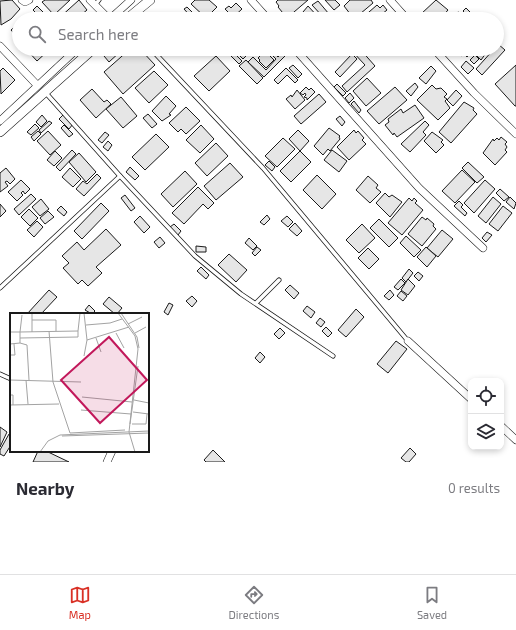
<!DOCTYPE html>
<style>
:root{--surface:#fff;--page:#f7f7f7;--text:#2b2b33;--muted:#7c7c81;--line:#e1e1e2;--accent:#d93025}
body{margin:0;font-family:"Exo 2",sans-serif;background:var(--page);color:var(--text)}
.controls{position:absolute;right:12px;bottom:12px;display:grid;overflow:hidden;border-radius:8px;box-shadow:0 2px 6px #0003}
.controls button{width:36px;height:36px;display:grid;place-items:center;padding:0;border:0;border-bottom:1px solid var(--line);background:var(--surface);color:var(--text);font:20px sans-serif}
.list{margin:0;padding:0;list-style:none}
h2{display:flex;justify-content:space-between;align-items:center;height:52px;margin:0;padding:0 16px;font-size:17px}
h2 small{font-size:13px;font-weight:400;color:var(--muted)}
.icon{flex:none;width:22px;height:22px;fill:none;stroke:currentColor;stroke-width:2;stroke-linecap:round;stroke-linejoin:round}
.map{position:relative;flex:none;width:516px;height:462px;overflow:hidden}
.search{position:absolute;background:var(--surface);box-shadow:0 2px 6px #0003;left:12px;right:12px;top:12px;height:44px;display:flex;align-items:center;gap:10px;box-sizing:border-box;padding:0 14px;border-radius:22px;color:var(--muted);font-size:15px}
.sheet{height:112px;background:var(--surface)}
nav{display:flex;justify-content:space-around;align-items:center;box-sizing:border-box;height:56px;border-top:1px solid var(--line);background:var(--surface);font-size:11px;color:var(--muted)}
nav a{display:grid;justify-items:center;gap:2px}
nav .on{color:var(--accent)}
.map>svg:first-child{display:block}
.building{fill:#e6e6e6;stroke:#1a1a1a}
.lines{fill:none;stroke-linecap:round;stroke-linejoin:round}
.service-casing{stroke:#1a1a1a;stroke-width:5}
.minor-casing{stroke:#1a1a1a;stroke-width:8}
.secondary-casing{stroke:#1a1a1a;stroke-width:10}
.service{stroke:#fff;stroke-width:3.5}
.minor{stroke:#fff;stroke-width:7}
.secondary{stroke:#fff;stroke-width:9}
.inset-road{fill:none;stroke:#a3a3a3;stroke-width:1}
.view{fill:#c2185b;fill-opacity:0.15;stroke:#c2185b;stroke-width:2}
.inset-edge{fill:none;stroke:#1a1a1a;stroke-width:2}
</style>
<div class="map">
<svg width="516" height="462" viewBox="0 0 516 462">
<rect width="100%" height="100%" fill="#fff"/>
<g class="building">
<path d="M 12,0 L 20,9 L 11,19 L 1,25 L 0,1 Z"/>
<path d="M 45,0 L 70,0 L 54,15 L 42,2 Z"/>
<path d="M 79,0 L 87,10 L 81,15 L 85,18 L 58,19 Z"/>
<path d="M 195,0 L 209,0 L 217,7 L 206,18 L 191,4 Z"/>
<path d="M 278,0 L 308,0 L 287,18 L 278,7 L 279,6 L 276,2 Z"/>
<path d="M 325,0 L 335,0 L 340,5 L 334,10 Z"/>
<path d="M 350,0 L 371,0 L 373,3 L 354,19 L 344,6 Z"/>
<path d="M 436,0 L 448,10 L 440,19 L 426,19 L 421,14 Z"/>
<path d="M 318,1 L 329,14 L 324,18 L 312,5 Z"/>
<path d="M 236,3 L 242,9 L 231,19 L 215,19 L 221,13 L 225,17 L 229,13 L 225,9 L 229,6 L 231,8 Z"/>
<path d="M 377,5 L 380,8 L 383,5 L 387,10 L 382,14 L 385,17 L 382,19 L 375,19 L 376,17 L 374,19 L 361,19 Z"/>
<path d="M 37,6 L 43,12 L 39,16 L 33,10 Z"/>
<path d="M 308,6 L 320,19 L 309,19 L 303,12 Z"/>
<path d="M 187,7 L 198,18 L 197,19 L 193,19 L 184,9 Z"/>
<path d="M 466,8 L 474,16 L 471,19 L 450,19 L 458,12 L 463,14 L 465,13 L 463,11 Z"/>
<path d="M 19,23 L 19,39 L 11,30 Z"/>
<path d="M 498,44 L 505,50 L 482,75 L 476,69 L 494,49 L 497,49 Z"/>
<path d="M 26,49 L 50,49 L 37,61 Z"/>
<path d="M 111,49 L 121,51 L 109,62 L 104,56 Z"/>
<path d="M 130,49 L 140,49 L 155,65 L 123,94 L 104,72 Z"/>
<path d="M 224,49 L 230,49 L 242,61 L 239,64 Z"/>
<path d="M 233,49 L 253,49 L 243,59 Z"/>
<path d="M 266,49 L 270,49 L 278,57 L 282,53 L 285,56 L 264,77 L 248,62 L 253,57 L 266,70 L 276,59 Z"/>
<path d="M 360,49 L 375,66 L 347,92 L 342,86 L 365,65 L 351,50 Z"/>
<path d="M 458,49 L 474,49 L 467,57 L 464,54 L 462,56 L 458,53 L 459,50 Z"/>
<path d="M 479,49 L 489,49 L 481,60 L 475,54 Z"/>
<path d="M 265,51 L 274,60 L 266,68 L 259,61 L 260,60 L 258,58 Z"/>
<path d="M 352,54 L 357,59 L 340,77 L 335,72 Z"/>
<path d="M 475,55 L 479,59 L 474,64 L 470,60 Z"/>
<path d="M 216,56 L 230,71 L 209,91 L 194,76 Z"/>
<path d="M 246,60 L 263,78 L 257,84 L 239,66 Z"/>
<path d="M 466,61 L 474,68 L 468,74 L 461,67 Z"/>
<path d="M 293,65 L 302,74 L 298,78 L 289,68 Z"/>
<path d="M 516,65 L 516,106 L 515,106 L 495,84 Z"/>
<path d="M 431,66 L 436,71 L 426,84 L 419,78 Z"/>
<path d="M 3,68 L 15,80 L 1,94 L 0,71 Z"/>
<path d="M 286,68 L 298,80 L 295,83 L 287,75 L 278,84 L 274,80 Z"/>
<path d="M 154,71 L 168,85 L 149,103 L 135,88 Z"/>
<path d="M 367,78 L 381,93 L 366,106 L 353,91 Z"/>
<path d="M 415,83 L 418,87 L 411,96 L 406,91 Z"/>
<path d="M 337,84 L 346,93 L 343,96 L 334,87 Z"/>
<path d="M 432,85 L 436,89 L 441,88 L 447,94 L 444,97 L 447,99 L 445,101 L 450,108 L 438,120 L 417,100 Z"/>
<path d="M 306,87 L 309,90 L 311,88 L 315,92 L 307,100 L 307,98 L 304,97 L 306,95 L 305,93 L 303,95 L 300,93 Z"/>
<path d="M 395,87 L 407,100 L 379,124 L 367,111 Z"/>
<path d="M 92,89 L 104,102 L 107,100 L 111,104 L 96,118 L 80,100 Z"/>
<path d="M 297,90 L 305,100 L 295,109 L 286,99 L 291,95 L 292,97 Z"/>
<path d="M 456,90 L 462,96 L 453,106 L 447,100 Z"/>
<path d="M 350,93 L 354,98 L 349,103 L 345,98 Z"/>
<path d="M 319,94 L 326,102 L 301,124 L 294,116 Z"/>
<path d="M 166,96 L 176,106 L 169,114 L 171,115 L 162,121 L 152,111 Z"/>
<path d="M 121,97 L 137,116 L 123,128 L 106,109 Z"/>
<path d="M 354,101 L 361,110 L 359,113 L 351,104 Z"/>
<path d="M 464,102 L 474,108 L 473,110 L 477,114 L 451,143 L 439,132 Z"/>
<path d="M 415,105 L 424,118 L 397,137 L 394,133 L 393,135 L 385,125 L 389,122 L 388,119 L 401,109 L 403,113 Z"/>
<path d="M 186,107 L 200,121 L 186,134 L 181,129 L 178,132 L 169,123 Z"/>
<path d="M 148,114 L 157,124 L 152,128 L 143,118 Z"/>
<path d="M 42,115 L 47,121 L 41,127 L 36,122 Z"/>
<path d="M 63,115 L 73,124 L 69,129 L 59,119 Z"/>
<path d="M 340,116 L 345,122 L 342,126 L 336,119 Z"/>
<path d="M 49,121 L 52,123 L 41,133 L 39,130 Z"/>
<path d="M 425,121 L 429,125 L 423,132 L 426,135 L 410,152 L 401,144 Z"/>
<path d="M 35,124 L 39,128 L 31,135 L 27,132 Z"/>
<path d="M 64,125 L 73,134 L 69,137 L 61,128 Z"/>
<path d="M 201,125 L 214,139 L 200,153 L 186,140 Z"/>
<path d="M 329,128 L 340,136 L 339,137 L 340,139 L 330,151 L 328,149 L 323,155 L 314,146 Z"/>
<path d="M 298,130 L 309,141 L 300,151 L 289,139 Z"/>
<path d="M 354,130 L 356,133 L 358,131 L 364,138 L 362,140 L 366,144 L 349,160 L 337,147 Z"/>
<path d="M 38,131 L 41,134 L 34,141 L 31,137 Z"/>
<path d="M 48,131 L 61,145 L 50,155 L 37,141 Z"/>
<path d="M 105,132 L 109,135 L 102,143 L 98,140 Z"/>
<path d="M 432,132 L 443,140 L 441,142 L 444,145 L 436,153 L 424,141 Z"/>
<path d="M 156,134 L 169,147 L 145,170 L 132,157 Z"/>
<path d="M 501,137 L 507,142 L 505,144 L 507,147 L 505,150 L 507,152 L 495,165 L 483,153 L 493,139 L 494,141 L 497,138 L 499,140 Z"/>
<path d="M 283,138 L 295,149 L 277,167 L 265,156 Z"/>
<path d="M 108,141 L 112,145 L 108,151 L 103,147 Z"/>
<path d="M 216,143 L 228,156 L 207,176 L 195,163 Z"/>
<path d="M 72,150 L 76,154 L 60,171 L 56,167 Z"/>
<path d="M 332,150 L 347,161 L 339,172 L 324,160 Z"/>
<path d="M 55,151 L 62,158 L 54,166 L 47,160 Z"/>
<path d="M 300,151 L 311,162 L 291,182 L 280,171 Z"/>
<path d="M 79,153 L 96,172 L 86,182 L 69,162 Z"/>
<path d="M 269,161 L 275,167 L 272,171 L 265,165 Z"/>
<path d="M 468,162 L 484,177 L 477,183 L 462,168 Z"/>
<path d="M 230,163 L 243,177 L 216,200 L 204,186 Z"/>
<path d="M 130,167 L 139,176 L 135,180 L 126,172 Z"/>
<path d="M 6,168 L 15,179 L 10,184 L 7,181 L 5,182 L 8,186 L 0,192 L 0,173 Z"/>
<path d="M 70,168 L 81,179 L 73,187 L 62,177 Z"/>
<path d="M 462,170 L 475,182 L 455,203 L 442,191 Z"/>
<path d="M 185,171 L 197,184 L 173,207 L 161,194 Z"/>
<path d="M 97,174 L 101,178 L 84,196 L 76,189 L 83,181 L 87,184 Z"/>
<path d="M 317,175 L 336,194 L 322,209 L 303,190 Z"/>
<path d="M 368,176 L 378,185 L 376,188 L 381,192 L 370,203 L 356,190 Z"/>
<path d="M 21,180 L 30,189 L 25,194 L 23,191 L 21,193 L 23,195 L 17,201 L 8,192 Z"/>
<path d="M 485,180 L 495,189 L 474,213 L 464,203 Z"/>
<path d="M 198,187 L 214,203 L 208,209 L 203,204 L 184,224 L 172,213 Z"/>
<path d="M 500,189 L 509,197 L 504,201 L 496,193 Z"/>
<path d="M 385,193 L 389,197 L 392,195 L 402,202 L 390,217 L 376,203 Z"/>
<path d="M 31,194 L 36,199 L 19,215 L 14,209 Z"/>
<path d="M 125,195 L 135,208 L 131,211 L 121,198 Z"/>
<path d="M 493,197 L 501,204 L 486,223 L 478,216 Z"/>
<path d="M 510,197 L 516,203 L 514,209 L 506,202 Z"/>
<path d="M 409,198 L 412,201 L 414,198 L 417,201 L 415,203 L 423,210 L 402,235 L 388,223 Z"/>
<path d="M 41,199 L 49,209 L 40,216 L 32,207 Z"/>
<path d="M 459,201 L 463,205 L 461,207 L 467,213 L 465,216 L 454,206 Z"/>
<path d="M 101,203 L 109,211 L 82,239 L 74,231 Z"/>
<path d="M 0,204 L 6,211 L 0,217 Z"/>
<path d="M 61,206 L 67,212 L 64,216 L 57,210 Z"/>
<path d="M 503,206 L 512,213 L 498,231 L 489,224 Z"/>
<path d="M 29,209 L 38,218 L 30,226 L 21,217 Z"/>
<path d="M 48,211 L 54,217 L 45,224 L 40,218 Z"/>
<path d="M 267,215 L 270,219 L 264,225 L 260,222 Z"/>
<path d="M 140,216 L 150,227 L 144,233 L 134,222 Z"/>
<path d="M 287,216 L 293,222 L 288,227 L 281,221 Z"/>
<path d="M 422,217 L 426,220 L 427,218 L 434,224 L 433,226 L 436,229 L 422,246 L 408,234 Z"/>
<path d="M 379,219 L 398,238 L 389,247 L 370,228 Z"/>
<path d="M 37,221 L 43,227 L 34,237 L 27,230 Z"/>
<path d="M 295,223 L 302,231 L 297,236 L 289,229 Z"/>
<path d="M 174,224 L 181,231 L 178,235 L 170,227 Z"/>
<path d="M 362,224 L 375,238 L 359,253 L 346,240 Z"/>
<path d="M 106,229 L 121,245 L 96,267 L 102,273 L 88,286 L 82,280 L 78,284 L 63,268 L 69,263 L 62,256 L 77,242 L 84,250 Z"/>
<path d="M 442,230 L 453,239 L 438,257 L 427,248 Z"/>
<path d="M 487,232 L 492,235 L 486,242 L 482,238 Z"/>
<path d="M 406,236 L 421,250 L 414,257 L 400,243 Z"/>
<path d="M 160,237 L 165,243 L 159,248 L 154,242 Z"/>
<path d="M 249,238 L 257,246 L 253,250 L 245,243 Z"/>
<path d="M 196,246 L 206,247 L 206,252 L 196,252 Z"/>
<path d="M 257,247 L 261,250 L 255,256 L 252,253 Z"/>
<path d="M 426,247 L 436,256 L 427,267 L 417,257 Z"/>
<path d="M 368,248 L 379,259 L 369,269 L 358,258 Z"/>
<path d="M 229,254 L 247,270 L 236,282 L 218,265 Z"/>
<path d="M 201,267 L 209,275 L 206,279 L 197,271 Z"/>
<path d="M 409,269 L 413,273 L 406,282 L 402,278 Z"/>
<path d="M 418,272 L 423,276 L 419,281 L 414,276 Z"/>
<path d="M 401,279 L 405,283 L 398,290 L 394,287 Z"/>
<path d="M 408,279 L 415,286 L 408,295 L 401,290 Z"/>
<path d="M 290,285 L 299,293 L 294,299 L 285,290 Z"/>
<path d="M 49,290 L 57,297 L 41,314 L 27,314 Z"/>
<path d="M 390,290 L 394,295 L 389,300 L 384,296 Z"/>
<path d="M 401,291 L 407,296 L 403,301 L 397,296 Z"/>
<path d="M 192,296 L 197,301 L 192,307 L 186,301 Z"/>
<path d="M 109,297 L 122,308 L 117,314 L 115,314 L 103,304 Z"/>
<path d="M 169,303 L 173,305 L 168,315 L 164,312 Z"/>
<path d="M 89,305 L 95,311 L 92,314 L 85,310 Z"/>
<path d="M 307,306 L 315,312 L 311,318 L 303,311 Z"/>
<path d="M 356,309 L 364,317 L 346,337 L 338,330 Z"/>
<path d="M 320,318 L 325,322 L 321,327 L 316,323 Z"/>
<path d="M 326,327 L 332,333 L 328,337 L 322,331 Z"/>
<path d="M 280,328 L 285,333 L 279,339 L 274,334 Z"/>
<path d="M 396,341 L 407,349 L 388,373 L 377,364 Z"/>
<path d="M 260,352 L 265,357 L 260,363 L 255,358 Z"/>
<path d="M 0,427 L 7,432 L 0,447 Z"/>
<path d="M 9,434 L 11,435 L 11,445 L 4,456 L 0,454 L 0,450 Z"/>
<path d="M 410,448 L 416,454 L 409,462 L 406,462 L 401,458 Z"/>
<path d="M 213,450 L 225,462 L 206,462 L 204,460 Z"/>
<path d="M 38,451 L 46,451 L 69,462 L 33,462 Z"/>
</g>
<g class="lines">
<defs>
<g id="service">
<path d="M 95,5 L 99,0"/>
<path d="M 151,49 L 263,168 L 408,341"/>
<path d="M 45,92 L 120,176 L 195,256 L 241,294 L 333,356"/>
<path d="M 0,288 L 120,176"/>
<path d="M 256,303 L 279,280"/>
<path d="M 0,374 L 11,379"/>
</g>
<g id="minor">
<path d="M 22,0 L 25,2 L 29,0"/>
<path d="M 90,0 L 109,19"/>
<path d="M 251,0 L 268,19"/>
<path d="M 390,0 L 407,19"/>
<path d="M 110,19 L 131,0"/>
<path d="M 0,46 L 37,85"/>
<path d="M 295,49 L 419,188 L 483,248"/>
<path d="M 434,49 L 474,93 L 516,134"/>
<path d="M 0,121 L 77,49"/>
<path d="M 408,341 L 471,399"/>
<path d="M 501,426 L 516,440"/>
<path d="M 107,462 L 112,451"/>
</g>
<g id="secondary">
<path d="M 127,19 L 150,0"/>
<path d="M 0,132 L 93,49"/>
</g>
</defs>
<use href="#service" class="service-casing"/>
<use href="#minor" class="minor-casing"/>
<use href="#secondary" class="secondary-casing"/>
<use href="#service" class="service"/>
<use href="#minor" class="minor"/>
<use href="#secondary" class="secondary"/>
</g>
<g transform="translate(10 313)">
<rect width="139" height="139" fill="#fff"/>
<path class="inset-road" d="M 74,0 L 77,27 L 119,14M 108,0 L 125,23 L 128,36 L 119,119 L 125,139M 111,0 L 127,24 L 129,35M 22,7 L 46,7 L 46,18M 118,11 L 132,4M 76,12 L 100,10 L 112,6M 39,18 L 43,69 L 60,120M 0,19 L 10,19 L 12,2M 22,19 L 22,0M 106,20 L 114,35M 125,20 L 136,14M 10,25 L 10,19 L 68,18 L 70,0M 86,25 L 91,39M 10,30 L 17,32 L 19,67M 0,31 L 10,30 L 10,25 L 68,24 L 68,18M 0,42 L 5,42 L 4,31M 74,43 L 77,27M 0,67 L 71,69M 16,67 L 18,91M 0,82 L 3,82 L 3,92M 72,84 L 122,89M 124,87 L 139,90M 0,92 L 49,91M 71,97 L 121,101M 123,99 L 139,101M 120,111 L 128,53M 122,111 L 136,111 L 137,101M 60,120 L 115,117M 52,123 L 139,120M 30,139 L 38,128 L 50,122 L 139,118"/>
<path class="view" d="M 99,24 L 137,67 L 90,110 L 51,67 Z"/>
<rect width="139" height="139" class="inset-edge"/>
</g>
</svg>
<div class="controls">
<button><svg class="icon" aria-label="locate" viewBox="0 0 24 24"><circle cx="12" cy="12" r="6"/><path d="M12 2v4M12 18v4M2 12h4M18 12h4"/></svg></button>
<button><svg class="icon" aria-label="layers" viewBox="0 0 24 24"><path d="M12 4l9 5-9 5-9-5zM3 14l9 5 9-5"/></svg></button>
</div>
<div class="search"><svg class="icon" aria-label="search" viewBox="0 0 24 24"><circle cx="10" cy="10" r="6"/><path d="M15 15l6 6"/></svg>Search here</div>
</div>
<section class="sheet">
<h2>Nearby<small>0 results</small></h2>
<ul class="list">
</ul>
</section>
<nav>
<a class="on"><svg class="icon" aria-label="map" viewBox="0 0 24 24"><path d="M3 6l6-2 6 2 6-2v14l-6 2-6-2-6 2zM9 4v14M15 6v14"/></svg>Map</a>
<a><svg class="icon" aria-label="directions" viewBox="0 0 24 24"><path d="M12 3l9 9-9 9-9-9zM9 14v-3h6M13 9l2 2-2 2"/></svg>Directions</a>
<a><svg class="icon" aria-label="saved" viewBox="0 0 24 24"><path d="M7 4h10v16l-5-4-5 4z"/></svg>Saved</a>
</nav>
